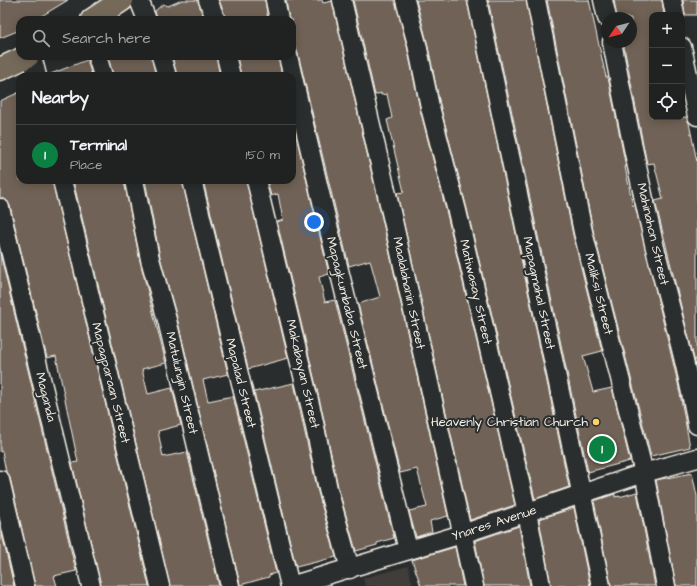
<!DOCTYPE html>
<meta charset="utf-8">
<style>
:root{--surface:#202222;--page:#282a2a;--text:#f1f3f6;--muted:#a2a4a5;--line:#3d3f40;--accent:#0b8043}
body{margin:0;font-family:"Architects Daughter",sans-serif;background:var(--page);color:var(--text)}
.controls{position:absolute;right:12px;top:12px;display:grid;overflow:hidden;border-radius:8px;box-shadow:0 2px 10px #0003}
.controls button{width:36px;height:36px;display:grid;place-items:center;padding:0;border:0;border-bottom:1px solid var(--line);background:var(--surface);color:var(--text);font:20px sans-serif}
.compass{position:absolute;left:601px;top:12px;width:36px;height:36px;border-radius:50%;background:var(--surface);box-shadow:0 2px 10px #0003;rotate:235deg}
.you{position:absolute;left:314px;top:222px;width:14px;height:14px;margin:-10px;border:3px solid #fff;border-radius:50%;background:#1a73e8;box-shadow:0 0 0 6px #1a73e833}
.badge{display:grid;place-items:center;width:26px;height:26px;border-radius:50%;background:var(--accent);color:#fff;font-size:13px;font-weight:700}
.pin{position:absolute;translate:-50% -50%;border:2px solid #fff;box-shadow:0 1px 4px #0006}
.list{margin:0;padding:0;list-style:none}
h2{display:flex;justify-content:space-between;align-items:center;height:52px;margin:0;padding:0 16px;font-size:17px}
h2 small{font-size:13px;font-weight:400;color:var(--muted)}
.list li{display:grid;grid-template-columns:26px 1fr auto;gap:12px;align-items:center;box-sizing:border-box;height:60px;padding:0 16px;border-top:1px solid var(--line)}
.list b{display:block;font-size:15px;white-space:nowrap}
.list p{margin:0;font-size:13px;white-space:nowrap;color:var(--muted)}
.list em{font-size:13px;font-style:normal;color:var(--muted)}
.icon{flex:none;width:22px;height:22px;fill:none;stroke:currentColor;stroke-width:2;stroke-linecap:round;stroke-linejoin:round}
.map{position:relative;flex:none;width:697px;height:586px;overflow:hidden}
.search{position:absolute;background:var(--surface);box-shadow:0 2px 10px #0003;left:16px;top:16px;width:280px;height:44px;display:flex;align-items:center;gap:10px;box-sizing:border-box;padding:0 14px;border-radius:12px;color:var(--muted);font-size:15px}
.panel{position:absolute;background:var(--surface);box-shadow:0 2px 10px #0003;left:16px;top:72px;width:280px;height:112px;border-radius:12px}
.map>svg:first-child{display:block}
.built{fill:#3f3d3a}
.building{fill:#706256;stroke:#f4f1e8}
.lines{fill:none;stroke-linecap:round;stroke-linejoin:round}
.minor-casing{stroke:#f4f1e8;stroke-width:21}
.primary-casing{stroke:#f4f1e8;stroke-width:25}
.minor{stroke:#2a2d2e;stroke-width:18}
.primary{stroke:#746a5a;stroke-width:22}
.poi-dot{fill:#ffd166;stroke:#2a2d2e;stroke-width:1.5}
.labels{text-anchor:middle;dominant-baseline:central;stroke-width:4;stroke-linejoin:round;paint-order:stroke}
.street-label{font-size:13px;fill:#f4f1e8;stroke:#2a2d2e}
.poi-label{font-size:13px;fill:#f4f1e8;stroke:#2a2d2e;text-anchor:end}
</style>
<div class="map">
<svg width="697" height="586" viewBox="0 0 697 586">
<rect width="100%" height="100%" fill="#2a2d2e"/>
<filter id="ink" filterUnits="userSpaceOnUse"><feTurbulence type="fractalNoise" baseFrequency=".025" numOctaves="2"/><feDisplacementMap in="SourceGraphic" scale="8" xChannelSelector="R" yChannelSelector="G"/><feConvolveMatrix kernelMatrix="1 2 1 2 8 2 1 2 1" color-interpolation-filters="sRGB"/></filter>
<g filter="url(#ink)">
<path class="built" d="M 408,566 L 413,586 L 365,586 L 363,578 Z"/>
<g class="building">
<path d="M 0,0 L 68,0 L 35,20 L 20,20 L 20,30 L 0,38 Z"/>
<path d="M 182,0 L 198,0 L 205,20 L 157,20 L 155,11 L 163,4 L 168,6 Z"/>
<path d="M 219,0 L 265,0 L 268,20 L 226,20 Z"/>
<path d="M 286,0 L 322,0 L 323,3 L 332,1 L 384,227 L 448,516 L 430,521 L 432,532 L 416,537 L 409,511 L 427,507 L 417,469 L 400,473 L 358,304 L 380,297 L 370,260 L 349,266 L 298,54 L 296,49 L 292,46 L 292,20 L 289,20 Z"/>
<path d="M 353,0 L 395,0 L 407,46 L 420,109 L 447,214 L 515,505 L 470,520 L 397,193 L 404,192 L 387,120 L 392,118 L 387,94 L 381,95 L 381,93 L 375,95 Z"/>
<path d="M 416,0 L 467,0 L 569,487 L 535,499 L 467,209 L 440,105 L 427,42 Z"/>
<path d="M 488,0 L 526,0 L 573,235 L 602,351 L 583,356 L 593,392 L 612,388 L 630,461 L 588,472 Z"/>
<path d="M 547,0 L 589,0 L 606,77 L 608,77 L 626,167 L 625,167 L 633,206 L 635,205 L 678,383 L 690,447 L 651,456 L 593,230 Z"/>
<path d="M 614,0 L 662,0 L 664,15 L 652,15 L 652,117 L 686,117 L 689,123 L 697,162 L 697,371 L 655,201 L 663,199 L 654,163 L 647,164 L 623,42 L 631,42 L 631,18 L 617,18 Z"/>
<path d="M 683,0 L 697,0 L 697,15 L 685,15 Z"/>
<path d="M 108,56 L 151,56 L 156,76 L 113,76 Z"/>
<path d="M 172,56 L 216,56 L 220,76 L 177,76 Z"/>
<path d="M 237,56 L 278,56 L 282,76 L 241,76 Z"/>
<path d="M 87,60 L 92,76 L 48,76 L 48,75 Z"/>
<path d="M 20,92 L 20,180 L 52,180 L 149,586 L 101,586 L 72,463 L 78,462 L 56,356 L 47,358 L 10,206 L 7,201 L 0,198 L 0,101 Z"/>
<path d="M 292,119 L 329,274 L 319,277 L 325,302 L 335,300 L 394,538 L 377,543 L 377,545 L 356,551 L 338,487 L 322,411 L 277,222 L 283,220 L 278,194 L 271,196 L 267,180 L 292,180 Z"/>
<path d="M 73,180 L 124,180 L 140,261 L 166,363 L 142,369 L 148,394 L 172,388 L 181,425 L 158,431 L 163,457 L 187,452 L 219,586 L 170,586 Z"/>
<path d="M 145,180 L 182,180 L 228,374 L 203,380 L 208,401 L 233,396 L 276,573 L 269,575 L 269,577 L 240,585 L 177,318 L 160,257 Z"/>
<path d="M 203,180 L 246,180 L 288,358 L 248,369 Z"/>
<path d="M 0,253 L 76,571 L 54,576 L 57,586 L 35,586 L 10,478 L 6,472 L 2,451 L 0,452 Z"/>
<path d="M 294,383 L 318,492 L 336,557 L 296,567 L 254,392 Z"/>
<path d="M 692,473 L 697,496 L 697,586 L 676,586 L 656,480 Z"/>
<path d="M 637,492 L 655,586 L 611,586 L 594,501 L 615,494 L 615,497 L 619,496 L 619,497 Z"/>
<path d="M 574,508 L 590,586 L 551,586 L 539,519 Z"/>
<path d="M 0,526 L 14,586 L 0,586 Z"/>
<path d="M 519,526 L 530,586 L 484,586 L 475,541 Z"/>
<path d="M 455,547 L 463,586 L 421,586 L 412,560 Z"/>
</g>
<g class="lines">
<defs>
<g id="minor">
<path d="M 139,0 L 147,20"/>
<path d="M 208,0 L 216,20"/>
<path d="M 275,0 L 279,20"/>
<path d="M 342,0 L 394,225 L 474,586"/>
<path d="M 405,0 L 417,44 L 430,107 L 457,211 L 527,512 L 541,586"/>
<path d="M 477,0 L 601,586"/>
<path d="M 536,0 L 583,232 L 644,473 L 666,586"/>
<path d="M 603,0 L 607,18"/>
<path d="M 672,0 L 675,15"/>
<path d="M 612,42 C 625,111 639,179 655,248 C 670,307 687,365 697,425"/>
<path d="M 682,47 L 697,116"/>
<path d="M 32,56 L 37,76"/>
<path d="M 97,56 L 103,76"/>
<path d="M 161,56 L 167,76"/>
<path d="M 226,56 L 231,76"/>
<path d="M 288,56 L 319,189 L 408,550"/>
<path d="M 62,180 L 160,586"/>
<path d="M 134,180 L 150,259 L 167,320 L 230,586"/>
<path d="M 192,180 L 290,586"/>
<path d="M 256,180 L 312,413 L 328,489 L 350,569"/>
<path d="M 0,208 L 91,586"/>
<path d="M 0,480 L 25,586"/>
<path d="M 290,586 L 462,534 L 644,473 L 697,458"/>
</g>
<g id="primary">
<path d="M 92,20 L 122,0"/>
<path d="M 0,69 L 28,56"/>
</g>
</defs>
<use href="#minor" class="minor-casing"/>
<use href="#primary" class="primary-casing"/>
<use href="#minor" class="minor"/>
<use href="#primary" class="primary"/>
</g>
</g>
<circle class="poi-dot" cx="596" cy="422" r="4"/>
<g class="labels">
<g class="street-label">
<text transform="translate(653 234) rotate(77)">Mahinahon Street</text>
<text transform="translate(476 292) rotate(77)">Matiwasay Street</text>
<text transform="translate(409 293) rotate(78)">Maalalahanin Street</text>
<text transform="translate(539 293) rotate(78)">Mapagmahal Street</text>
<text transform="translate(599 294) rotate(76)">Maliksi Street</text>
<text transform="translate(347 303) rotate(76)">Mapagkumbaba Street</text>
<text transform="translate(303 374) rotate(77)">Makabayan Street</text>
<text transform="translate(111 383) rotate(76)">Mapagparaan Street</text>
<text transform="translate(182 383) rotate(77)">Matulungin Street</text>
<text transform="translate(241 383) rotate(76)">Mapalad Street</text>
<text transform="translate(46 397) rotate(76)">Maganda</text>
<text transform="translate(494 523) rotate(-18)">Ynares Avenue</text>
</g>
<g class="poi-label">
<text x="588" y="422">Heavenly Christian Church</text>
</g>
</g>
</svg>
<div class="controls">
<button>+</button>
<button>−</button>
<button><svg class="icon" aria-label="locate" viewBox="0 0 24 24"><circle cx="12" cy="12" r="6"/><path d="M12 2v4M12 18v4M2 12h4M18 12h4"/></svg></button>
</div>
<svg class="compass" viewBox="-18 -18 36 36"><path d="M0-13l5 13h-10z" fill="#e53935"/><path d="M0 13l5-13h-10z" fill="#a2a4a5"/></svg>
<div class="you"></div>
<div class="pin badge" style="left:602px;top:449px">1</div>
<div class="search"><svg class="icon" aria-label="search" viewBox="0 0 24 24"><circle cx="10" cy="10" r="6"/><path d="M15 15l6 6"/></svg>Search here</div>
<section class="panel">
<h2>Nearby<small></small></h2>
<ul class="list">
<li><span class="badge">1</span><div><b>Terminal</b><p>Place</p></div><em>150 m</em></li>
</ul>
</section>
</div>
